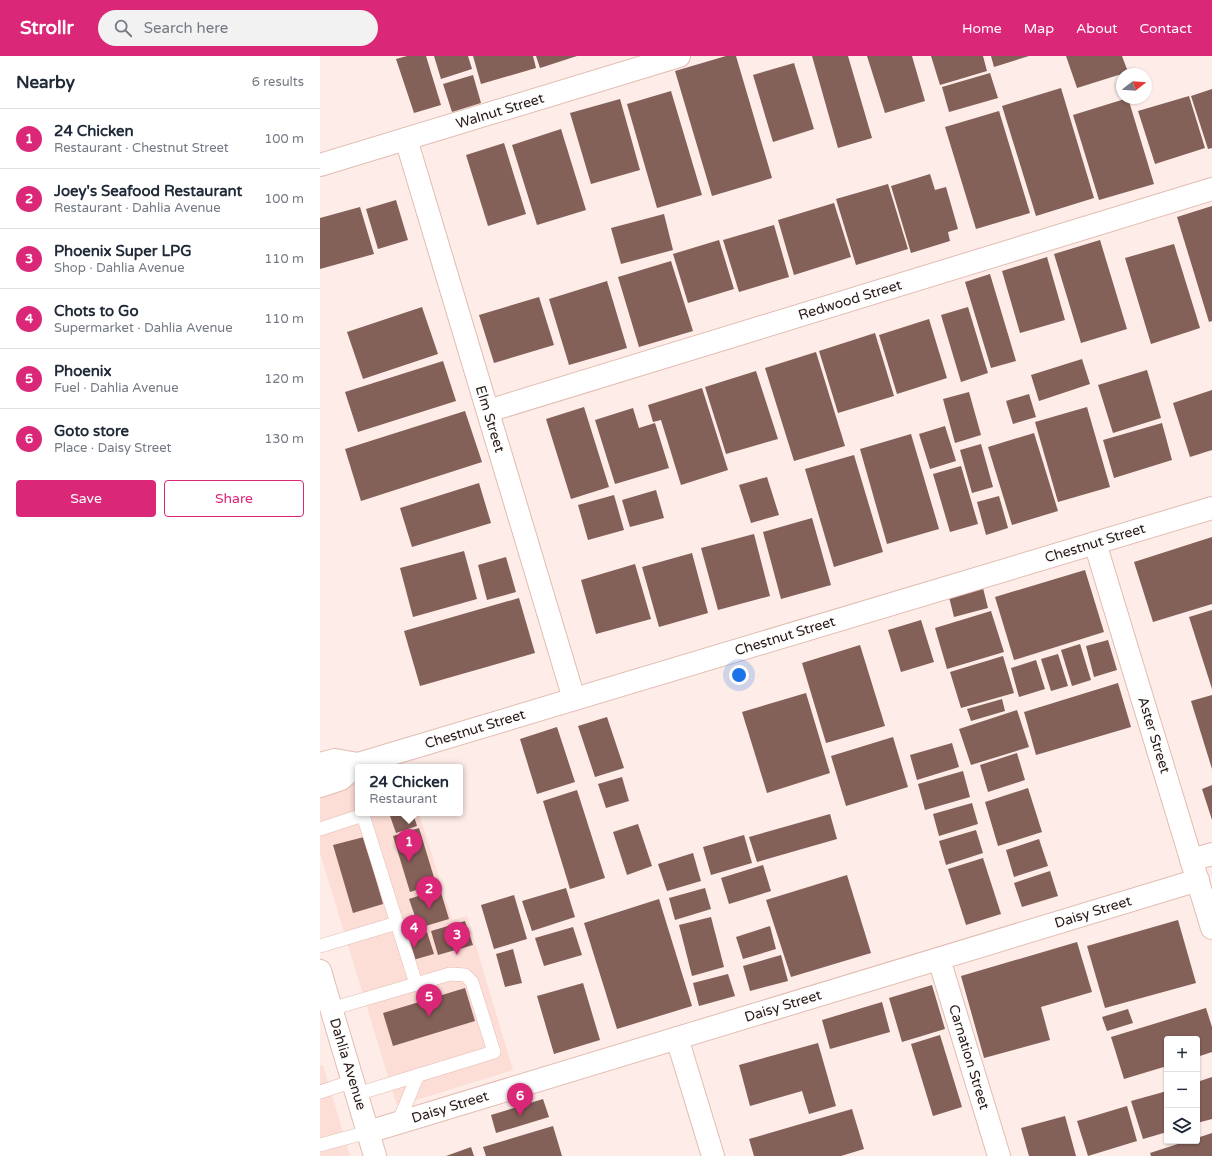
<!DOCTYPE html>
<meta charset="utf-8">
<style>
:root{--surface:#fff;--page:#f2f2f3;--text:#1f2937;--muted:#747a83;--line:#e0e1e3;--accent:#db2777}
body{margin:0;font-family:"Varela Round",sans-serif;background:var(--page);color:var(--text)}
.controls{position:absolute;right:12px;bottom:12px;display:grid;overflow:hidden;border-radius:4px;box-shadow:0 1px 3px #0004}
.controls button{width:36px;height:36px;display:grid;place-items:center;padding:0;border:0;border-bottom:1px solid var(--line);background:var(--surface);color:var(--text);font:20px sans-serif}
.compass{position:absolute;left:796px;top:12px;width:36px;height:36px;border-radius:50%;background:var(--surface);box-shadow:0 1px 3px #0004;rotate:73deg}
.you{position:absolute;left:419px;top:619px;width:14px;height:14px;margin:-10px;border:3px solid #fff;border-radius:50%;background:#1a73e8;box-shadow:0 0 0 6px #1a73e833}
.badge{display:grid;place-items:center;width:26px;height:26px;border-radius:50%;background:var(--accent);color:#fff;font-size:13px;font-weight:700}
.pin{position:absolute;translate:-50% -33px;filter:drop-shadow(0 1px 2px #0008)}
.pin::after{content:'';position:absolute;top:21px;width:14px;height:12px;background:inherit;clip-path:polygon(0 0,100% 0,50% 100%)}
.popup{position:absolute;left:35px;top:708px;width:108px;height:52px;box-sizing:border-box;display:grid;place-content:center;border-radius:4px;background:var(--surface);filter:drop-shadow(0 1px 3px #0005);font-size:13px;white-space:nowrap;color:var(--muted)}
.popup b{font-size:15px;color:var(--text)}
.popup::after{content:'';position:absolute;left:50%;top:100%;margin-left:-8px;border:8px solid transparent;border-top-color:var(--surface)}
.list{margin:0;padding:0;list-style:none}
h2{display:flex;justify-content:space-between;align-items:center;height:52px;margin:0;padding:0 16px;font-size:17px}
h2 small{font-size:13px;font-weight:400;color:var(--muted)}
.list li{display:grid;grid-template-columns:26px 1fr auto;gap:12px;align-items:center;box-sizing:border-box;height:60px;padding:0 16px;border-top:1px solid var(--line)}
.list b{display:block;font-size:15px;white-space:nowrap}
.list p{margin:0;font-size:13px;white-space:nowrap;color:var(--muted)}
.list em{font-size:13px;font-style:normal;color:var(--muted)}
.actions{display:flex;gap:8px;padding:12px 16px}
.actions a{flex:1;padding:9px 0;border:1px solid var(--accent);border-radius:4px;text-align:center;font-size:14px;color:var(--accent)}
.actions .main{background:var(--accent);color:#fff}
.icon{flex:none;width:22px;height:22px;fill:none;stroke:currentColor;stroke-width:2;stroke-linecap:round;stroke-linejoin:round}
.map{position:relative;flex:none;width:892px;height:1100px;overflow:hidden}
header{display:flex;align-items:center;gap:24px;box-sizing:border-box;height:56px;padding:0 20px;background:var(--accent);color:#fff}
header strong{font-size:19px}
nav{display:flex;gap:22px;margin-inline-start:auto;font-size:14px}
.search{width:280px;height:36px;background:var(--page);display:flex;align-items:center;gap:10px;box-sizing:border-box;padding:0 14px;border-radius:22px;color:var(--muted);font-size:15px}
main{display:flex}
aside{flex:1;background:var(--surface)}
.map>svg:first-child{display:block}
.built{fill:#fcded7}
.building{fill:#836058}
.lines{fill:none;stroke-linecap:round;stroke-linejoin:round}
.service-casing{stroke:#e3bcb2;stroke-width:14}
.minor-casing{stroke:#e3bcb2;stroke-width:24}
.tertiary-casing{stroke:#e3bcb2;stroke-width:24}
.service{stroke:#fff;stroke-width:13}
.minor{stroke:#fff;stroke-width:22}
.tertiary{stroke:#fff;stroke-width:22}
.labels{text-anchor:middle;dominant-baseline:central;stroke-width:3;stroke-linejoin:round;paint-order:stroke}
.street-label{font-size:14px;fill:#281a16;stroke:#fdfdfd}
</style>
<header>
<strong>Strollr</strong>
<div class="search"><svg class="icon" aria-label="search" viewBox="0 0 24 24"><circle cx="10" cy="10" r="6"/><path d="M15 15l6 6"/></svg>Search here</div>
<nav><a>Home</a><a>Map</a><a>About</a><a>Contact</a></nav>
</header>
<main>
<aside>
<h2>Nearby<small>6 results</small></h2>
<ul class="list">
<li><span class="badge">1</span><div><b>24 Chicken</b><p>Restaurant · Chestnut Street</p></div><em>100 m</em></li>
<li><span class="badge">2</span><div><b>Joey's Seafood Restaurant</b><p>Restaurant · Dahlia Avenue</p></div><em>100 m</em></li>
<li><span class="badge">3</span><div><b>Phoenix Super LPG</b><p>Shop · Dahlia Avenue</p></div><em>110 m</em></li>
<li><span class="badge">4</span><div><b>Chots to Go</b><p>Supermarket · Dahlia Avenue</p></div><em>110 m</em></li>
<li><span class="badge">5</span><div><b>Phoenix</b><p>Fuel · Dahlia Avenue</p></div><em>120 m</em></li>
<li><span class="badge">6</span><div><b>Goto store</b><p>Place · Daisy Street</p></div><em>130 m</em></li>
</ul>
<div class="actions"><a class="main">Save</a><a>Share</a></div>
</aside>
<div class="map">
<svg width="892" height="1100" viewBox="0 0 892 1100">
<rect width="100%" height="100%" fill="#fdece8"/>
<g class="built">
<path d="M 38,726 L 38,757 L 99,757 L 132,864 L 147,860 L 193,1014 L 77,1050 L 0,797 L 0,739 Z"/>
<path d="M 3,1009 L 30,1100 L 0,1100 L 0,1010 Z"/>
</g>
<g class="building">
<path d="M 87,0 L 106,0 L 121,49 L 94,57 L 76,3 Z"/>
<path d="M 114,0 L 148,0 L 152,13 L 121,23 Z"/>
<path d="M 153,0 L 213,0 L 216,12 L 161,28 Z"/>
<path d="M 216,0 L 257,0 L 220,12 Z"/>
<path d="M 406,0 L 416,0 L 452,122 L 392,140 L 355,15 Z"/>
<path d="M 492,0 L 528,0 L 552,82 L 518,92 Z"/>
<path d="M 547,0 L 592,0 L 605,45 L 565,57 Z"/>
<path d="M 611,0 L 663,0 L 667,15 L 620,29 Z"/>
<path d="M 671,0 L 709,0 L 674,11 Z"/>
<path d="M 746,0 L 802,0 L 808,16 L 757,32 Z"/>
<path d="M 474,7 L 494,73 L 453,86 L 433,19 Z"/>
<path d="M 670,17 L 678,42 L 629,56 L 622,31 Z"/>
<path d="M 153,19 L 161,47 L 132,56 L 123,28 Z"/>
<path d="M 741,32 L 774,142 L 716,160 L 682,50 Z"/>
<path d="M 892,33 L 892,92 L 888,93 L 871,40 Z"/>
<path d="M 351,35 L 382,139 L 337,152 L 307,48 Z"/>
<path d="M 869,40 L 885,92 L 835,108 L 818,55 Z"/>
<path d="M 808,42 L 834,128 L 779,144 L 753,59 Z"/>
<path d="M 300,43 L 320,114 L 271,128 L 250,57 Z"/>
<path d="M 679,55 L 710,157 L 656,173 L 625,71 Z"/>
<path d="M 241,73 L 266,154 L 217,169 L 192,89 Z"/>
<path d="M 184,87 L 206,158 L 168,170 L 146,99 Z"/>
<path d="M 610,118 L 615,134 L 626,131 L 638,173 L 628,176 L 630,185 L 591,197 L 571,130 Z"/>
<path d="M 568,128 L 588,193 L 536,209 L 516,143 Z"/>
<path d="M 76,144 L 88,184 L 58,193 L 46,153 Z"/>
<path d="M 514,147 L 531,201 L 474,219 L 458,164 Z"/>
<path d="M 892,150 L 892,265 L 889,266 L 857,161 Z"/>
<path d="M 40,151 L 54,198 L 0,213 L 0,162 Z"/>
<path d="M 344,158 L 353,194 L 301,208 L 291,172 Z"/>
<path d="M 454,169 L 469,221 L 419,236 L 403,184 Z"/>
<path d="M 399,184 L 414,233 L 368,247 L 353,198 Z"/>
<path d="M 780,184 L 807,273 L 761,287 L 734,198 Z"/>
<path d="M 854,188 L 880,272 L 831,288 L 805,202 Z"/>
<path d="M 727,201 L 745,264 L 700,277 L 682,215 Z"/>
<path d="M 351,205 L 373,275 L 319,291 L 298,221 Z"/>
<path d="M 670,218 L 696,305 L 671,312 L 645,226 Z"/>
<path d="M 287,225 L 307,292 L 249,309 L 229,243 Z"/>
<path d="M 219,241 L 234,289 L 174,307 L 159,259 Z"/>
<path d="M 102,251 L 118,298 L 43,323 L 27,276 Z"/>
<path d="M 648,251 L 668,317 L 641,326 L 621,259 Z"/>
<path d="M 609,263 L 627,322 L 577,338 L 559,279 Z"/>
<path d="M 555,277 L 574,340 L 518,357 L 499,295 Z"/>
<path d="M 496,296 L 525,390 L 474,405 L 445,312 Z"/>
<path d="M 762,303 L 770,328 L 719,345 L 711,319 Z"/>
<path d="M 123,305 L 136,345 L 38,376 L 25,336 Z"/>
<path d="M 827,314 L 841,362 L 793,377 L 778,329 Z"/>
<path d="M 436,315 L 458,383 L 406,398 L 385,331 Z"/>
<path d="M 382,332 L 408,414 L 361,429 L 341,364 L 333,366 L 328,349 Z"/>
<path d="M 892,334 L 892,394 L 870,401 L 853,347 Z"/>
<path d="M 649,336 L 661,379 L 635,387 L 623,343 Z"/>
<path d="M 709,338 L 716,361 L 693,368 L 686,345 Z"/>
<path d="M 264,351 L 289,431 L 251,443 L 226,363 Z"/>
<path d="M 767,351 L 790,431 L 738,446 L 715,366 Z"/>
<path d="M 313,352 L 319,372 L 335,367 L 349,412 L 295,428 L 275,364 Z"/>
<path d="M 145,355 L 162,406 L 41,445 L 25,393 Z"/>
<path d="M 842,367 L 852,404 L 794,422 L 783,384 Z"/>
<path d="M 625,370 L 636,405 L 610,413 L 599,378 Z"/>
<path d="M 714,377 L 738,455 L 692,469 L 668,391 Z"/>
<path d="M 591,378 L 619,473 L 567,488 L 540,393 Z"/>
<path d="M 661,388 L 673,431 L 652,437 L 640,394 Z"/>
<path d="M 534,399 L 563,496 L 514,511 L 485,413 Z"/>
<path d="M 641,410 L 658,468 L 630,476 L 613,418 Z"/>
<path d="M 447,421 L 459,459 L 431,467 L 419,429 Z"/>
<path d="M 159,427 L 171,467 L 92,491 L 80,452 Z"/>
<path d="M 336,434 L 344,462 L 310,471 L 302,444 Z"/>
<path d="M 294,439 L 304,474 L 268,484 L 258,449 Z"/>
<path d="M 679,440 L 688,472 L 666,479 L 657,446 Z"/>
<path d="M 492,462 L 511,529 L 461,543 L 443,476 Z"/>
<path d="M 434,478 L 450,540 L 398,554 L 381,492 Z"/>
<path d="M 892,481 L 892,548 L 833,566 L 814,506 Z"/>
<path d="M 144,495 L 157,543 L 93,561 L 80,512 Z"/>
<path d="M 372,497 L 388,557 L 339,571 L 322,511 Z"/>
<path d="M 186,501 L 196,536 L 167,544 L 158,509 Z"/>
<path d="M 315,508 L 331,563 L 276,578 L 261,524 Z"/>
<path d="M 765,514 L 784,576 L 694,604 L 675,541 Z"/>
<path d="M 663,532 L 668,552 L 634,561 L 629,541 Z"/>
<path d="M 199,542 L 215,597 L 100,630 L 84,575 Z"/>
<path d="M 892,554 L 892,633 L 869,561 Z"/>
<path d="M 671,555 L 684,596 L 627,613 L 615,572 Z"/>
<path d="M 601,564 L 614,606 L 581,616 L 568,574 Z"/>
<path d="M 788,584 L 797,614 L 774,621 L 766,590 Z"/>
<path d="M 760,588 L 771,624 L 752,630 L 741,594 Z"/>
<path d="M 540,589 L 565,670 L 506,687 L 482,607 Z"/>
<path d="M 738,598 L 748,630 L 731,635 L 721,603 Z"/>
<path d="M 683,600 L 694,637 L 641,652 L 630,616 Z"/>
<path d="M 716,604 L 725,633 L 699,641 L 691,612 Z"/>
<path d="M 798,627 L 811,671 L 716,699 L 704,656 Z"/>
<path d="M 486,637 L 510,717 L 447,737 L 422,656 Z"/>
<path d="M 892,639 L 892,713 L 871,645 Z"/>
<path d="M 682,643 L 685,655 L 651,665 L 647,653 Z"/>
<path d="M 697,654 L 709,691 L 651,709 L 639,673 Z"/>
<path d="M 287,661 L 304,712 L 275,721 L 258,670 Z"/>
<path d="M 237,671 L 255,726 L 217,738 L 200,683 Z"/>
<path d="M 573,681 L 588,731 L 526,750 L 511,700 Z"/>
<path d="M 632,687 L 639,711 L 597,724 L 590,699 Z"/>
<path d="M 697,697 L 705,724 L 668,736 L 660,709 Z"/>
<path d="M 643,715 L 650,741 L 605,754 L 598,728 Z"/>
<path d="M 302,721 L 309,745 L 286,752 L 278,728 Z"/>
<path d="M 892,729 L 892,764 L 882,733 Z"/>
<path d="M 708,732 L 722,776 L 678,790 L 665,746 Z"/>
<path d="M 257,734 L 285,822 L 250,833 L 223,745 Z"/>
<path d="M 652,747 L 658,768 L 619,780 L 613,758 Z"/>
<path d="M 69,757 L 93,757 L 97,770 L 76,777 Z"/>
<path d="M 510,758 L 517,783 L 437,806 L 429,781 Z"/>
<path d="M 318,768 L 332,810 L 307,819 L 293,776 Z"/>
<path d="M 99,772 L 116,828 L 90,836 L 73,780 Z"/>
<path d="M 656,774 L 663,797 L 626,809 L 619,785 Z"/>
<path d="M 424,779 L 432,807 L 391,819 L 383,791 Z"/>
<path d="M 44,781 L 63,848 L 33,857 L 13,789 Z"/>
<path d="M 719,783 L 728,810 L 694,821 L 686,794 Z"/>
<path d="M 373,797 L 381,825 L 347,835 L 338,808 Z"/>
<path d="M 663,802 L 681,858 L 646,869 L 628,813 Z"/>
<path d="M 443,809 L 451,835 L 409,848 L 401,822 Z"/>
<path d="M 730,815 L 738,840 L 702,851 L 694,827 Z"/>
<path d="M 527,819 L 551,897 L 471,921 L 446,844 Z"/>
<path d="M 246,832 L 255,861 L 212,875 L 202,845 Z"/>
<path d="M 385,832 L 391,853 L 355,864 L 349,842 Z"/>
<path d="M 120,833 L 129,863 L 99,872 L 89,843 Z"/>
<path d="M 194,839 L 207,883 L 174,893 L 161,849 Z"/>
<path d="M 339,843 L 372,950 L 297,973 L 264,867 Z"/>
<path d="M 391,861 L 404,911 L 372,920 L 359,869 Z"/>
<path d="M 858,864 L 876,927 L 785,952 L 767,890 Z"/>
<path d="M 145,865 L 153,889 L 118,899 L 111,875 Z"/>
<path d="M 450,870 L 456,893 L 423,903 L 416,881 Z"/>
<path d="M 253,871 L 262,899 L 224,910 L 215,882 Z"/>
<path d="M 107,876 L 114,898 L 93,904 L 86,883 Z"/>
<path d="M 757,886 L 772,936 L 721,951 L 730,984 L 664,1002 L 641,920 Z"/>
<path d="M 193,893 L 202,927 L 185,931 L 176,898 Z"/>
<path d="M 461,899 L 468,925 L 430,935 L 423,910 Z"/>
<path d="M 408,918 L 415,940 L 379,950 L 373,927 Z"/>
<path d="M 263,927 L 280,984 L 234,998 L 217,940 Z"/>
<path d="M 612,929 L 625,973 L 582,986 L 569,942 Z"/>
<path d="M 145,932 L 155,965 L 73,990 L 63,957 Z"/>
<path d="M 562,946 L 570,976 L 510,993 L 502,964 Z"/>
<path d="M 886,952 L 892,971 L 892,996 L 877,1001 L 877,983 L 847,983 L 847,1010 L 804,1023 L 791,981 Z"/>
<path d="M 808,953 L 813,967 L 787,975 L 782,961 Z"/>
<path d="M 620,979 L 642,1051 L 613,1060 L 591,988 Z"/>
<path d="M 498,987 L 516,1050 L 489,1058 L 482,1035 L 430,1050 L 419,1009 Z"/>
<path d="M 892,1021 L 892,1063 L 877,1067 L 877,1026 Z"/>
<path d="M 847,1035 L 847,1076 L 823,1083 L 811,1045 Z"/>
<path d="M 223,1043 L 229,1061 L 176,1077 L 171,1059 Z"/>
<path d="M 807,1050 L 817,1085 L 768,1100 L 757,1065 Z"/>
<path d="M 532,1053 L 544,1093 L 521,1100 L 434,1100 L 429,1083 Z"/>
<path d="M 745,1060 L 756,1100 L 709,1100 L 701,1072 Z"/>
<path d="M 233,1070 L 242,1100 L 166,1100 L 163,1091 Z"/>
<path d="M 892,1077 L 892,1100 L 831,1100 L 830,1097 L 867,1085 L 877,1085 L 877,1082 Z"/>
<path d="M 151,1091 L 154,1100 L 126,1100 Z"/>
</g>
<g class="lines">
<defs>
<g id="service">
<path d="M 0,773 L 43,759 L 96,928"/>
<path d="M 0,890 L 77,867"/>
<path d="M 11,953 L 130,918 L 145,919 L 152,926 L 174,996 L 37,1038"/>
<path d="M 0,1036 L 33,1025"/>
<path d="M 78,1067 L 98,1019"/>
<path d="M 0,1089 L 48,1076"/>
</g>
<g id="minor">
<path d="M 86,83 L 254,643"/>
<path d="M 168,355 L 892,133"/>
<path d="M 775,487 L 892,872"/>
<path d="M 0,708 L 15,704 L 38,708"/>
<path d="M 0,730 L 21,723 L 38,708 L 892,452"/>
<path d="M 871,804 L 892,798"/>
<path d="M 619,903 L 679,1100"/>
<path d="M 357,982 L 393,1100"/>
<path d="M 48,1076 L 878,824"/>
</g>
<g id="tertiary">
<path d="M 0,109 L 359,0"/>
<path d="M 0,915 L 55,1100"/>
</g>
</defs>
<use href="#service" class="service-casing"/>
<use href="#minor" class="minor-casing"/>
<use href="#tertiary" class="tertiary-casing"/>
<use href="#service" class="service"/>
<use href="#minor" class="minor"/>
<use href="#tertiary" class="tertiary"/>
</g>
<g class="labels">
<g class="street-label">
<text transform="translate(180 55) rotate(-17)">Walnut Street</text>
<text transform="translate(530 244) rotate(-17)">Redwood Street</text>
<text transform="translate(170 363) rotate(73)">Elm Street</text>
<text transform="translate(775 487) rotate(-17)">Chestnut Street</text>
<text transform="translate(465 580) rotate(-17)">Chestnut Street</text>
<text transform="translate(155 673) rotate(-17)">Chestnut Street</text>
<text transform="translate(834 679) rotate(73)">Aster Street</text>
<text transform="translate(773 856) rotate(-17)">Daisy Street</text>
<text transform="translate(463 950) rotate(-17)">Daisy Street</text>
<text transform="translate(649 1001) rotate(73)">Carnation Street</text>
<text transform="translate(28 1008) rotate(73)">Dahlia Avenue</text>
<text transform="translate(130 1051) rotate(-17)">Daisy Street</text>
</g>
</g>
</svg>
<div class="controls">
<button>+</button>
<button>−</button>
<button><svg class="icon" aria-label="layers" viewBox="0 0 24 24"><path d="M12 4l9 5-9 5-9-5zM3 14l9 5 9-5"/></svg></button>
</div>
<svg class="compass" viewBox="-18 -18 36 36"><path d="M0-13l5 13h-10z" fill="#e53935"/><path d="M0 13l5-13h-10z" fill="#747a83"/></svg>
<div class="you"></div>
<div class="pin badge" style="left:89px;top:806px">1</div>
<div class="popup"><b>24 Chicken</b>Restaurant</div>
<div class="pin badge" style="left:109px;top:853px">2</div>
<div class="pin badge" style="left:137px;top:899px">3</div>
<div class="pin badge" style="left:94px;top:892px">4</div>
<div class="pin badge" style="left:109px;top:961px">5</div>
<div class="pin badge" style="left:200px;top:1060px">6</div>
</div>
</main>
